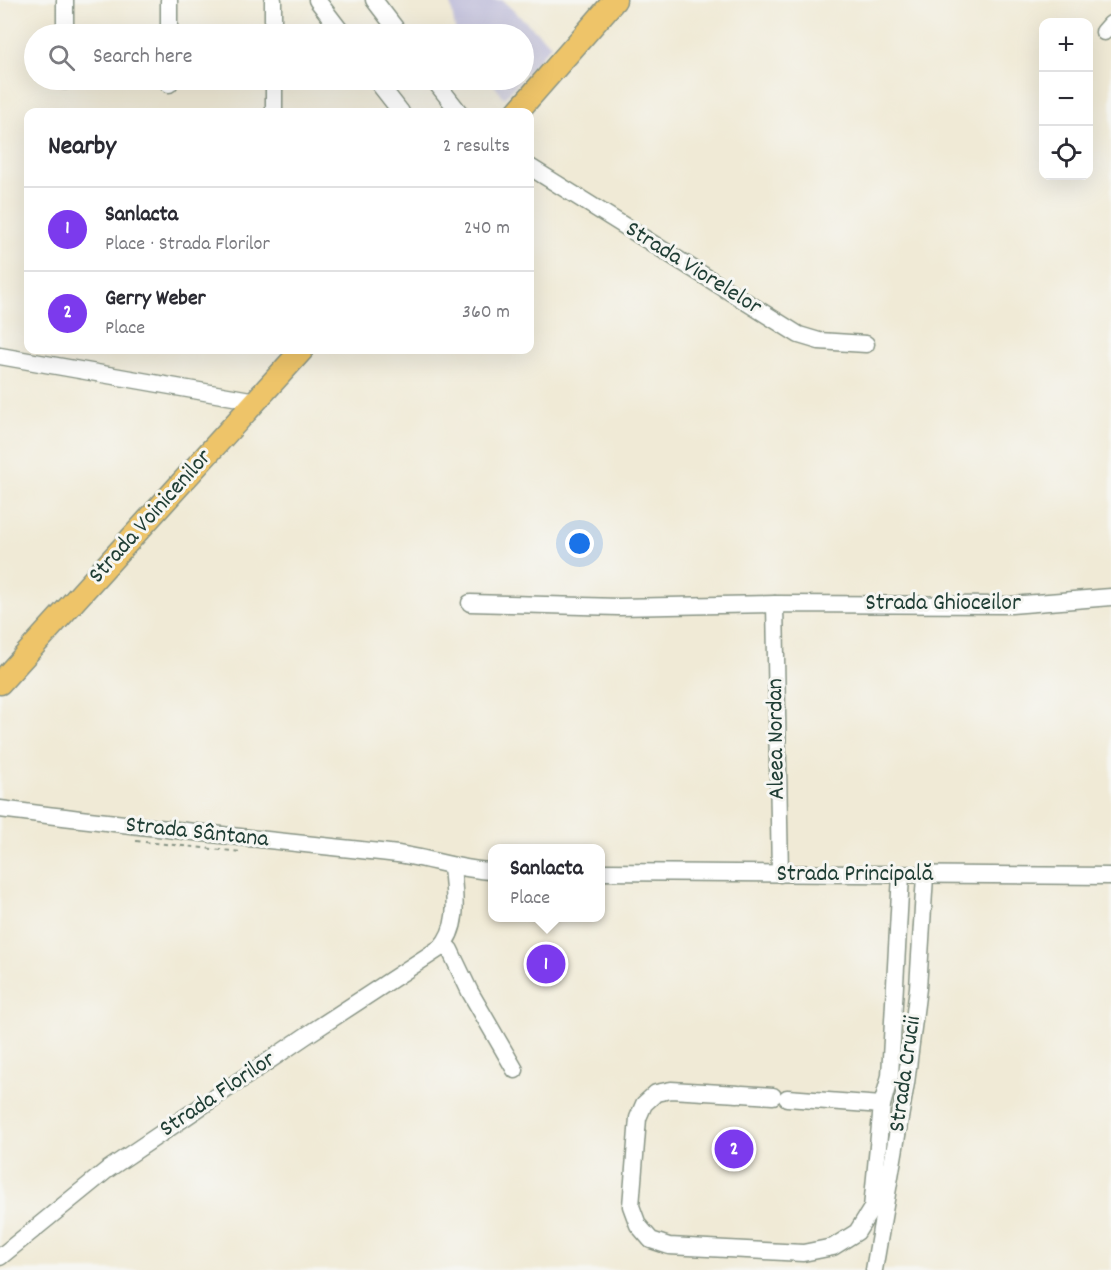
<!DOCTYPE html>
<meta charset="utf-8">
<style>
:root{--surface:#fff;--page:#f2f2f3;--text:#2b2b33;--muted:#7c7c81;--line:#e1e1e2;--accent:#7c3aed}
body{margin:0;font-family:Dekko,sans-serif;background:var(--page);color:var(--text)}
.controls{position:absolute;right:18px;top:18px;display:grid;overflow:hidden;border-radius:12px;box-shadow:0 6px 24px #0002}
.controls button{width:54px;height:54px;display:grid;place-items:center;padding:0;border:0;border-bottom:2px solid var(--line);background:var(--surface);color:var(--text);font:30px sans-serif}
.you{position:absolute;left:580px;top:544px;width:21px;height:21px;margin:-15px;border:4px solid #fff;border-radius:50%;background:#1a73e8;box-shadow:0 0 0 9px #1a73e833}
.badge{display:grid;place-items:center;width:39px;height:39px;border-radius:50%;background:var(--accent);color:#fff;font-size:20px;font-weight:700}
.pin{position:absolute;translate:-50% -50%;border:3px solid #fff;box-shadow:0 2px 6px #0006}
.popup{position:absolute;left:488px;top:844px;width:117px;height:78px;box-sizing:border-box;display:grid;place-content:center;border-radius:12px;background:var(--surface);filter:drop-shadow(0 2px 4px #0005);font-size:20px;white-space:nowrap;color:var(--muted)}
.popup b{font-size:22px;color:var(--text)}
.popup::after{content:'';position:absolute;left:50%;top:100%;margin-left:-12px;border:12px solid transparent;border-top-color:var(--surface)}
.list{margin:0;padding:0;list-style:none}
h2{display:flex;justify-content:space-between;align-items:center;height:78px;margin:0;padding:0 24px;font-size:26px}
h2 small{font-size:20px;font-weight:400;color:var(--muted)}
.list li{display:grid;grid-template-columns:39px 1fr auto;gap:18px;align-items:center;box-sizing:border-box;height:84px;padding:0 24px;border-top:2px solid var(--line)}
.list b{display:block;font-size:22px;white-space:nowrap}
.list p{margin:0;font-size:20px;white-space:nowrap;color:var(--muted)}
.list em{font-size:20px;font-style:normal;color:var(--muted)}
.icon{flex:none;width:33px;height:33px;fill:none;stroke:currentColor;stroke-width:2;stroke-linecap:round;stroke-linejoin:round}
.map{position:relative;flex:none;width:1111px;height:1270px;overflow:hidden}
.search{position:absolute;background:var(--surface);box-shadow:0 6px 24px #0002;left:24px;top:24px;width:510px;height:66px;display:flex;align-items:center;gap:15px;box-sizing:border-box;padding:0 21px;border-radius:33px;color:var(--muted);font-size:22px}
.panel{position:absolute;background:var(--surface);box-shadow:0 6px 24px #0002;left:24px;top:108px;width:510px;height:246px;border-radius:12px}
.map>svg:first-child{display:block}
.industrial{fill:#c3c1db}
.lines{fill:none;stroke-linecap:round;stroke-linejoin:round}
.minor-casing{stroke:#889485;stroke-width:19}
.major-casing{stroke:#889485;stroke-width:25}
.path{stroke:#889485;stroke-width:2;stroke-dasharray:4.5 4.5;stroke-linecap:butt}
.minor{stroke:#fff;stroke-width:16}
.major{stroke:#eec469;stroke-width:22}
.labels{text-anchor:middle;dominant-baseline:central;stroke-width:6;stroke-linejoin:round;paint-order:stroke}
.street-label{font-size:24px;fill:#1f3d34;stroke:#f6f6f2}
</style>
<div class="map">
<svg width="1111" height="1270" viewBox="0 0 1111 1270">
<rect width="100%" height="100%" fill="#f6f6f2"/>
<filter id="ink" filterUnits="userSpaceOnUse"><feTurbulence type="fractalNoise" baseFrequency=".0167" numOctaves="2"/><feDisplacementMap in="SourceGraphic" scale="12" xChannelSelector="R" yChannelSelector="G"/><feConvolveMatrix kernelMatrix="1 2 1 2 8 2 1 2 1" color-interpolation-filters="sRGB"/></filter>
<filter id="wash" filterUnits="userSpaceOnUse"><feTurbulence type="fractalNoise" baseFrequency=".008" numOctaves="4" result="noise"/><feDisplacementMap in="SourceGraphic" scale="24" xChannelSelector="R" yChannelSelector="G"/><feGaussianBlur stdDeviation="1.35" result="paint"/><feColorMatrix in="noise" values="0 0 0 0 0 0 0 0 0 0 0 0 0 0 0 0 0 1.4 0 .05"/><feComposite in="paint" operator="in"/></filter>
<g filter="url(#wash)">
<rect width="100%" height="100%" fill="#f0ead6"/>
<g class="industrial">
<path d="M 450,0 L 502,0 L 551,45 L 524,76 L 524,34 L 456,34 Z"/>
<path d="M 490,80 L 520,80 L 504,98 Z"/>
</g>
</g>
<g filter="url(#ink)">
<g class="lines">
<defs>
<g id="minor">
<path d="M 273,0 L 273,34"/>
<path d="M 317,0 L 343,34"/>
<path d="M 374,0 L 400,34"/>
<path d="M 1104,32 L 1111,24"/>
<path d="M 65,34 L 65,0"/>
<path d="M 169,34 L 169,0"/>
<path d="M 274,80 L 274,112"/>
<path d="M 376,80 L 401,112"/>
<path d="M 434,80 L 459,112"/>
<path d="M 65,81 L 65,80"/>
<path d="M 169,84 L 169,80"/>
<path d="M 530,167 L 799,335 L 819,341 L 866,344"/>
<path d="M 0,356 L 256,401"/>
<path d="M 470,603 L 618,607 L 775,604 L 1011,605 L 1111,597"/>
<path d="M 775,604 L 780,874"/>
<path d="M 0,809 C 130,826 259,839 389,853 C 424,856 457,870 492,871"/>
<path d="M 600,872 L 1111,876"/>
<path d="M 444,944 L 450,950 L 470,992 L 515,1070"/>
<path d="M 738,1094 L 671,1090 L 656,1093 L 644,1104 L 638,1118 L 631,1206 L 638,1225 L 651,1240 L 669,1246 L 803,1253 L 833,1247 L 857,1232 L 872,1208 L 882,1105 L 890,1076 L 901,875"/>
<path d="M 742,1094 L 773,1096"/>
<path d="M 787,1098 L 882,1105"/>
<path d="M 0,1257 L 107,1170 L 307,1035 L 440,948 C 461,926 454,894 452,866"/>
<path d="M 874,1270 L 906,1083 L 918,988 L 925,876"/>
</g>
<g id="major">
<path d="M 517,112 L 615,0"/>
<path d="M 0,683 L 302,350"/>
</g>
</defs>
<use href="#minor" class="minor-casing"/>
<use href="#major" class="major-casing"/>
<path class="path" d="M 136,841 L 241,852"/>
<use href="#minor" class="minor"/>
<use href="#major" class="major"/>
</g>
</g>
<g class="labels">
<g class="street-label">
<text transform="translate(693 269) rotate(32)">Strada Viorelelor</text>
<text transform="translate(151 517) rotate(-48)">Strada Voinicenilor</text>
<text x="943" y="604">Strada Ghioceilor</text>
<text transform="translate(777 739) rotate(-91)">Aleea Nordan</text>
<text transform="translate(197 833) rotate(6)">Strada Sântana</text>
<text x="855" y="875">Strada Principală</text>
<text transform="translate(906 1074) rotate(-82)">Strada Crucii</text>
<text transform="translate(218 1095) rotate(-34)">Strada Florilor</text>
</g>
</g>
</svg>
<div class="controls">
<button>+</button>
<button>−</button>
<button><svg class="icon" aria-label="locate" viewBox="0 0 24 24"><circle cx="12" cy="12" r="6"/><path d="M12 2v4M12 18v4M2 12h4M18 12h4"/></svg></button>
</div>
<div class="you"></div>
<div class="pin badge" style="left:546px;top:964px">1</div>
<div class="popup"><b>Sanlacta</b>Place</div>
<div class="pin badge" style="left:734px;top:1149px">2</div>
<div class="search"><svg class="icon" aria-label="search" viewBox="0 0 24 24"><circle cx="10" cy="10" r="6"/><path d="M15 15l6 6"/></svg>Search here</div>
<section class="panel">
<h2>Nearby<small>2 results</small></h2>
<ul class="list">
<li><span class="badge">1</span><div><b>Sanlacta</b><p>Place · Strada Florilor</p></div><em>240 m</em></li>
<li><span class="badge">2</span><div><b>Gerry Weber</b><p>Place</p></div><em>360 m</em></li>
</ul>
</section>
</div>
